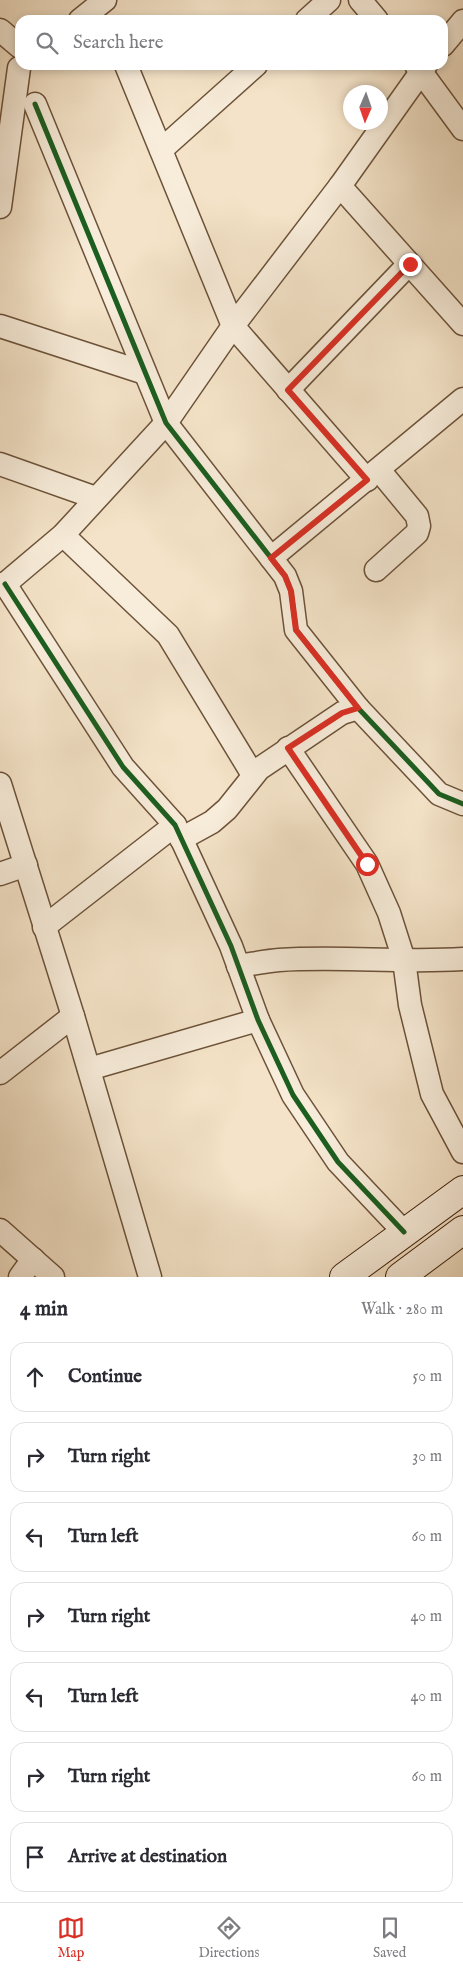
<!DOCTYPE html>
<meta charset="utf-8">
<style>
:root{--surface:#fff;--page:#f2f2f3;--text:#2b2b33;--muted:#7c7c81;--line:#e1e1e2;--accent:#d93025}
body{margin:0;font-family:"IM FELL English",serif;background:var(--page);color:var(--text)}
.compass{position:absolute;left:343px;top:85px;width:45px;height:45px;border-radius:50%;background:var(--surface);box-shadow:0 2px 8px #0003;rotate:182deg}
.stop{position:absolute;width:15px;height:15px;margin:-11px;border:4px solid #d93025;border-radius:50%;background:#fff}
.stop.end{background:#d93025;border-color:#fff;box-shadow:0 1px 5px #0008}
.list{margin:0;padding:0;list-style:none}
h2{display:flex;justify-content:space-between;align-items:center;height:65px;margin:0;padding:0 20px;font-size:21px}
h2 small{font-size:16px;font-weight:400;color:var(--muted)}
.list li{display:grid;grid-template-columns:32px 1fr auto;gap:15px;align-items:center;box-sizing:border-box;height:70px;margin:0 10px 10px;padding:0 10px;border:1px solid var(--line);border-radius:15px}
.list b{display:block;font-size:19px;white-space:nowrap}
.list em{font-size:16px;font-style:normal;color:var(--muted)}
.icon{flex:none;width:28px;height:28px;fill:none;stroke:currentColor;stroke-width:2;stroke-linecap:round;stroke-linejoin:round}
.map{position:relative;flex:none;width:463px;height:1277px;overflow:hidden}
.search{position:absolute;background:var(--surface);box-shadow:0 2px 8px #0003;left:15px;right:15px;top:15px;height:55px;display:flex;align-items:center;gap:12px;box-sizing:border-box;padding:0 18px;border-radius:15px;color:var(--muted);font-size:19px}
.sheet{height:625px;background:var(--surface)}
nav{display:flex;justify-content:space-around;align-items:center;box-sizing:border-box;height:70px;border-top:1px solid var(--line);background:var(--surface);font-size:14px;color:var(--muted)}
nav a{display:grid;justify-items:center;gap:2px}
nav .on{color:var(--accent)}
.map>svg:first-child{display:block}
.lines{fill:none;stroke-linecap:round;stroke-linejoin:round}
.street-casing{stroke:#6c5239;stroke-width:25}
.secondary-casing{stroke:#3f2109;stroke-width:30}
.street{stroke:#f8eddb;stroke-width:22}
.secondary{stroke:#f8eddb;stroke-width:28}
.cycleway-casing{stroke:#f8eddb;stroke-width:8}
.cycleway{stroke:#1b5e20;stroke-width:5}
.route{stroke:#d93025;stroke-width:6}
</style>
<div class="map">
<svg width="463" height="1277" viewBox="0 0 463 1277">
<rect width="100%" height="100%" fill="#f4e3c8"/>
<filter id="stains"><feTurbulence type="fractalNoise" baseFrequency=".004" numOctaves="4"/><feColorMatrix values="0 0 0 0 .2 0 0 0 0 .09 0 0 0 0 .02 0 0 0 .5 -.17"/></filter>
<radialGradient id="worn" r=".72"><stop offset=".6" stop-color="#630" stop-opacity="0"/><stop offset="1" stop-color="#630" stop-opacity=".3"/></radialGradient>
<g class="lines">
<defs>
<g id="street">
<path d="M 360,0 L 377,20"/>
<path d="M 80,20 L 105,0"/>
<path d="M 307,20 L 329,0"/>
<path d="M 0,30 L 20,47"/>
<path d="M 443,45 L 463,21"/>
<path d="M 126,65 L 233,326 L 367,480"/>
<path d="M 416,65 L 463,129"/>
<path d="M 35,104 L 166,423 L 285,576 L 291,591 L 296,630 L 358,708 L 439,794 L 463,804"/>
<path d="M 161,150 L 256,65"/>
<path d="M 340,186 L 463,324"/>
<path d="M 0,207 L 19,68"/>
<path d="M 0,326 L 145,373"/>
<path d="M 288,390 L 409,264"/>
<path d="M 0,464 L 96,498"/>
<path d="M 63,535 L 168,635 L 253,775"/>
<path d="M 271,558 L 463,399"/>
<path d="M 376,570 L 417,533 L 419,526 L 417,516 L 379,470"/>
<path d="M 0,584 L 5,584 L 63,535 L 166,423 L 233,326 L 340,186 L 426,65"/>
<path d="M 5,584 L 123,767 L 175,825 L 231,946 L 258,1020 L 293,1095 L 338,1162 L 404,1232"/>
<path d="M 288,748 L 367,864 L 389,913 L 404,960 L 410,1005 L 432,1094 L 463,1152"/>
<path d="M 0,784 L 73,1016 L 150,1277"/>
<path d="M 181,839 L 212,822 L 227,809 L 259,769 L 342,713 L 358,708"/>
<path d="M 0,874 L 26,865"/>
<path d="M 44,927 L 175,825"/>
<path d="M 238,966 C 252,964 266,961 279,960 C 341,956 402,963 463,959"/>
<path d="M 89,1069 L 258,1020"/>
<path d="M 0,1073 L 73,1016"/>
<path d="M 0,1230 L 53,1277"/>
<path d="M 20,1277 L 33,1259"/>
</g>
<g id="secondary">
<path d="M 344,1277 L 463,1190"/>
<path d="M 400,1277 L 463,1230"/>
</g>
</defs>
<use href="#street" class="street-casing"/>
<use href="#secondary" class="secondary-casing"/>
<use href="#street" class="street"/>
<use href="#secondary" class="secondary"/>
<defs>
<g id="cycleway">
<path d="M 35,104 L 166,423 L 285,576 L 291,591 L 296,630 L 358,708 L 439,794 L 463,804"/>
<path d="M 5,584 L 123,767 L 175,825 L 231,946 L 258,1020 L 293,1095 L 338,1162 L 404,1232"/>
</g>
</defs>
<use href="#cycleway" class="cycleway-casing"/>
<use href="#cycleway" class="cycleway"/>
</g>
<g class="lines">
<path class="route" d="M 367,864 L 288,748 L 342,713 L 358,708 L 296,630 L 291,591 L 285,576 L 271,558 L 367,480 L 288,390 L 410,264"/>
</g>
<rect width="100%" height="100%" filter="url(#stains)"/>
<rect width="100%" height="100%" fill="url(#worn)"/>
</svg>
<svg class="compass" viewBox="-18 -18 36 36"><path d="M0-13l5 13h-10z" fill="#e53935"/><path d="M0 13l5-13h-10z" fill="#7c7c81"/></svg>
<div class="stop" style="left:367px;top:864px"></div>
<div class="stop end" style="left:410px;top:264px"></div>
<div class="search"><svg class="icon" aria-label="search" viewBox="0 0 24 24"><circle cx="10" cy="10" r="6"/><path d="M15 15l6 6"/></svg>Search here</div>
</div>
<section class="sheet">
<h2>4 min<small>Walk · 280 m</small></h2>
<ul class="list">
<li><svg class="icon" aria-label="ahead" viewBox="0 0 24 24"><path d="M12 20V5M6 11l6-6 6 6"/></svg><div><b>Continue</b></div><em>50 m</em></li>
<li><svg class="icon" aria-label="right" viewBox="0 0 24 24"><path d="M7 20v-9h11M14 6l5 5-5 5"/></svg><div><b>Turn right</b></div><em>30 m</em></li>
<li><svg class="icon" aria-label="left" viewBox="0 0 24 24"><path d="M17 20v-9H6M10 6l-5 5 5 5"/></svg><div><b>Turn left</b></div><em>60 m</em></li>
<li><svg class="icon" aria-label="right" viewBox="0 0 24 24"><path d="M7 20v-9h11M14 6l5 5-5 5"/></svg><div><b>Turn right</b></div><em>40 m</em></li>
<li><svg class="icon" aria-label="left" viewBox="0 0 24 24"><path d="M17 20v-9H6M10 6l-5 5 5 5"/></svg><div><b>Turn left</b></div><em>40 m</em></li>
<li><svg class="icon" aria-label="right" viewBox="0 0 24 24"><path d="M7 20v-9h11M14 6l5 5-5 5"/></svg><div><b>Turn right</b></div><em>60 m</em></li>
<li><svg class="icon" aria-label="arrive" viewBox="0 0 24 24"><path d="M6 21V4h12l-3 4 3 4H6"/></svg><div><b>Arrive at destination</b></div></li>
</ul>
</section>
<nav>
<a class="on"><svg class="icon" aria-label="map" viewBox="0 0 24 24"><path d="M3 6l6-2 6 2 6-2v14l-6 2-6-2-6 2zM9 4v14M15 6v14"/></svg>Map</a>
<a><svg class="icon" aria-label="directions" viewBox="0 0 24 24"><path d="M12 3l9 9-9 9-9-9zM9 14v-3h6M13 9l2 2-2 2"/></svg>Directions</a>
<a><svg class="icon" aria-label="saved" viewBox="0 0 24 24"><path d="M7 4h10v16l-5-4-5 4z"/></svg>Saved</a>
</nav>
